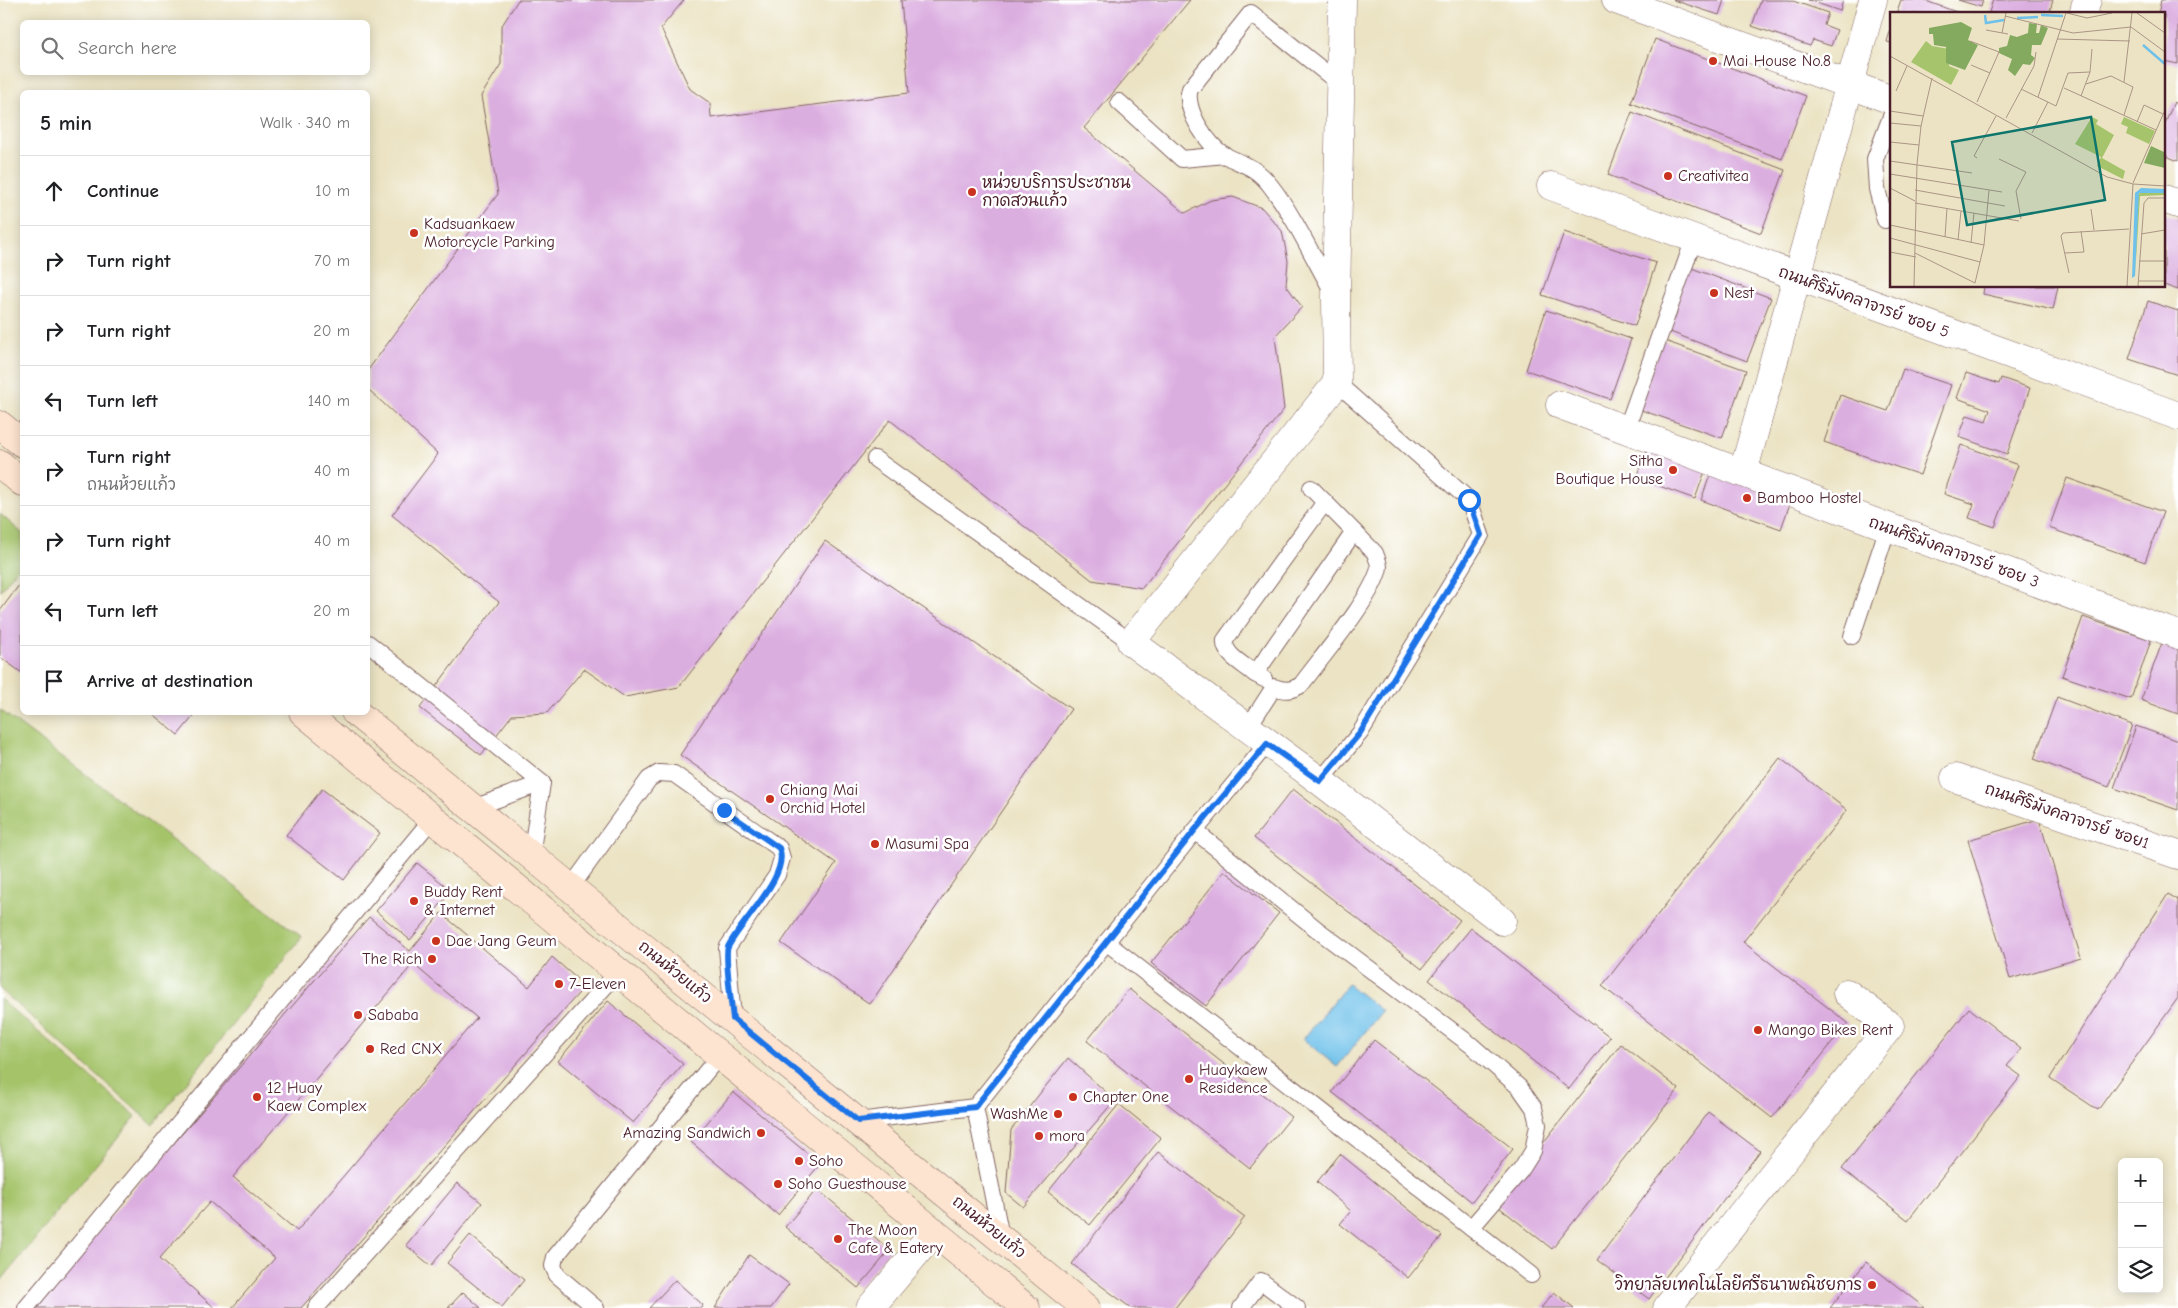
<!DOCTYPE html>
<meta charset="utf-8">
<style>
:root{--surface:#fff;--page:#f2f2f2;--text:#202124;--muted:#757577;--line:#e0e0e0}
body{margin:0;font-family:"Comic Neue","Playpen Sans Thai",sans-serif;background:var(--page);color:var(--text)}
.controls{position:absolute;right:15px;bottom:15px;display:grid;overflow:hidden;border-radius:8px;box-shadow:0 2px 12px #0003}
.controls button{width:45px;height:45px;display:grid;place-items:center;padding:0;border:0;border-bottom:1px solid var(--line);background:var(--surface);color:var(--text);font:25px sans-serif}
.stop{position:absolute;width:15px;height:15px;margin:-11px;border:4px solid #1a73e8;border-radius:50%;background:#fff}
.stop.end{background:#1a73e8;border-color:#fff;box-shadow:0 1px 5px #0008}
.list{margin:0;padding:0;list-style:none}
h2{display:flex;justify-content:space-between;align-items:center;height:65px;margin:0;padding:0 20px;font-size:21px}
h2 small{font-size:16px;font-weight:400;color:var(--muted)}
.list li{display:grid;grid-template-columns:32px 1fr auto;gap:15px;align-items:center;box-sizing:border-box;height:70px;padding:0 20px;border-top:1px solid var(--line)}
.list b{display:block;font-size:19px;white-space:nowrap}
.list p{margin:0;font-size:16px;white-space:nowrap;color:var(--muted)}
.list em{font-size:16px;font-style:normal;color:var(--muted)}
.icon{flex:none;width:28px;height:28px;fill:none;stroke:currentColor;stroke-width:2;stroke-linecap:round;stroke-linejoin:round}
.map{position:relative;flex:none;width:2178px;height:1308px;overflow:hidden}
.search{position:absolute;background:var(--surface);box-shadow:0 2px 12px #0003;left:20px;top:20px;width:350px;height:55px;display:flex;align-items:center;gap:12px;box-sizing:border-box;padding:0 18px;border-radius:8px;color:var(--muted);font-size:19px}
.panel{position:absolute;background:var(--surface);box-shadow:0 2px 12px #0003;left:20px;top:90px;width:350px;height:625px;border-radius:8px}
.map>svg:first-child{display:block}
.green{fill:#a5c46b;stroke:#78724b}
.water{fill:#6ec1ea;stroke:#5c708a}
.building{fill:#dbaee0;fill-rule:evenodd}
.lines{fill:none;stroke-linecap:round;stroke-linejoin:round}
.lane-casing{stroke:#826460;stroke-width:18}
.street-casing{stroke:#826460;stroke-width:29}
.secondary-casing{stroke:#826460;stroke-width:29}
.lane{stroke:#fff;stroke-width:16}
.street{stroke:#fff;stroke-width:28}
.secondary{stroke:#fde4d0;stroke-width:28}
.route{stroke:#1a73e8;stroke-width:6}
.poi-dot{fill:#c8321e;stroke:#fff;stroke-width:2}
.labels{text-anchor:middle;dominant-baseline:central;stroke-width:5;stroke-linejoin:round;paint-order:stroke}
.poi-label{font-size:16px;fill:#4a1f2b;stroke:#fff;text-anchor:start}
.street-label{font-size:16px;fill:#4a1f2b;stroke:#fff}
.inset-river{fill:none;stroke:#6ec1ea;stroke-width:2.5}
.inset-road{fill:none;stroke:#ab9586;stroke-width:1}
.view{fill:#0f766e;fill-opacity:0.15;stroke:#0f766e;stroke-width:2.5}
.inset-edge{fill:none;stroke:#4a1f2b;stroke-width:2.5}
</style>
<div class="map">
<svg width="2178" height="1308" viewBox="0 0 2178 1308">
<rect width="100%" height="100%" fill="#fff"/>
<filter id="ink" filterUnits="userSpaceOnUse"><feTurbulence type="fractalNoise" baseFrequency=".02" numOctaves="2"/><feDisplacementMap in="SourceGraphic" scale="10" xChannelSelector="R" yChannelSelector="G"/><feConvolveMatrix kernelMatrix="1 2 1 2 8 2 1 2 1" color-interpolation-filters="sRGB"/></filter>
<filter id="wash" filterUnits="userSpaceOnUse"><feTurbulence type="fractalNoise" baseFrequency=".0096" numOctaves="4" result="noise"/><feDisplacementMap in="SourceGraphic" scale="20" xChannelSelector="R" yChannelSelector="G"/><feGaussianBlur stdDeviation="1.12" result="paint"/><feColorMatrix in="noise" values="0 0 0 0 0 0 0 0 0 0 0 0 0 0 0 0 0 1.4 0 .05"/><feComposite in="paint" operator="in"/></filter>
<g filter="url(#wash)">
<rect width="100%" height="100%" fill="#ebe3c3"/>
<g class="green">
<path d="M 0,514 L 22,533 L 22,563 L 0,591 Z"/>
<path d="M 0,710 L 302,937 L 153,1125 L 0,989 Z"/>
<path d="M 0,999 L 136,1116 L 0,1282 Z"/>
</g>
<path class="water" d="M 1348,984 L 1382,1011 L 1337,1067 L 1303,1039 Z"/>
<g id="blocks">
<g class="building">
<path d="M 518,0 L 684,0 L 661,28 L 690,89 L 710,103 L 711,118 L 909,93 L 901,0 L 1190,0 L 1084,128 L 1185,213 L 1211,200 L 1233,197 L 1262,208 L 1282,231 L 1288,261 L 1286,285 L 1302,307 L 1275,336 L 1284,409 L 1142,588 L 1092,580 L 890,420 L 679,687 L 625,697 L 584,669 L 547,713 L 512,715 L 481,755 L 420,708 L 499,602 L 392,515 L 438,454 L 368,389 L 368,370 L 498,194 L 481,96 L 501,64 L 501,27 Z"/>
<path d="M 1673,0 L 1724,0 L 1719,15 Z"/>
<path d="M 1761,0 L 1790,0 L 1828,13 L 1824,25 L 1837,30 L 1831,46 L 1813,40 L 1810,46 L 1752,26 Z"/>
<path d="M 1808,0 L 1843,0 L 1840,11 Z"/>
<path d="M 1901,0 L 1923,0 L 1962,14 L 1896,14 Z"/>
<path d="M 1958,0 L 1983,0 L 1981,7 Z"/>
<path d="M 1993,0 L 2053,0 L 2049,14 L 1995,14 L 1989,12 Z"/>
<path d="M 2161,0 L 2178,0 L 2178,64 L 2164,61 L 2164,14 L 2158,14 Z"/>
<path d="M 1891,28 L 1892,28 L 1892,43 L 1887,42 Z"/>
<path d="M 1655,39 L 1806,96 L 1782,159 L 1631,103 Z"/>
<path d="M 2174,102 L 2178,104 L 2178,161 L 2164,155 L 2164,126 Z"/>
<path d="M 1632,112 L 1785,170 L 1761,233 L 1608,175 Z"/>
<path d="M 2164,213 L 2178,218 L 2178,290 L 2164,285 Z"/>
<path d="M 1564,232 L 1656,263 L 1635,326 L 1542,295 Z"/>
<path d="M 1689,267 L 1771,298 L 1747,361 L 1665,330 Z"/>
<path d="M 1984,286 L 2058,286 L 2053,310 L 1983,294 Z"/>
<path d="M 2148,301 L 2178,311 L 2178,375 L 2129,359 Z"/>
<path d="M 1546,310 L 1631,339 L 1610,399 L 1526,370 Z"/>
<path d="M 1662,340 L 1746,370 L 1722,438 L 1638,409 Z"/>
<path d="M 1903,369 L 1951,385 L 1920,475 L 1824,442 L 1840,395 L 1888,411 Z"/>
<path d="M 1966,373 L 1999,384 L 2001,378 L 2030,388 L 2007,454 L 1959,437 L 1967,415 L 1986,421 L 1990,410 L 1957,398 Z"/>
<path d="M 1650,441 L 1708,463 L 1695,499 L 1637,478 Z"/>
<path d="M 1961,445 L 2018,465 L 1995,527 L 1969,518 L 1974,504 L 1944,494 Z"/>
<path d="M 1713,467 L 1793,495 L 1781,529 L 1701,500 Z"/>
<path d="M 2067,478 L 2163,512 L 2145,562 L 2049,528 Z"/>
<path d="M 825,541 L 1071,709 L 870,1004 L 781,943 L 836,863 L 680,755 Z"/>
<path d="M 22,581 L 22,673 L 0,657 L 0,611 Z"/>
<path d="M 2083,617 L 2151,640 L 2131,699 L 2062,676 Z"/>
<path d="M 2163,640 L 2178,645 L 2178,714 L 2141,700 Z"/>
<path d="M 2057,697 L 2132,725 L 2109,787 L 2034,759 Z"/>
<path d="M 150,712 L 197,712 L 178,735 Z"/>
<path d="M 2136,726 L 2178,741 L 2178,810 L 2114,788 Z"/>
<path d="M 1780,758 L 1847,810 L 1743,942 L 1848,1023 L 1772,1118 L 1602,986 Z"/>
<path d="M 322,789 L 380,833 L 344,880 L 286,835 Z"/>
<path d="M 1293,789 L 1460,920 L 1422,969 L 1254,838 Z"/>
<path d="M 2039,819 L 2081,958 L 2010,979 L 1968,840 Z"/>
<path d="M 417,863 L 452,891 L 410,940 L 376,911 Z"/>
<path d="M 1224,871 L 1279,913 L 1206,1006 L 1151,963 Z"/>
<path d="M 2168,894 L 2178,900 L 2178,998 L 2098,1110 L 2050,1078 Z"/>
<path d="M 441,913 L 529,987 L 552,957 L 585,986 L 301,1308 L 232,1308 L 275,1258 L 210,1202 L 159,1259 L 215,1308 L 32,1308 L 369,917 L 410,951 ZM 413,964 L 477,1018 L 297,1231 L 233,1177 Z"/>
<path d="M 1471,928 L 1610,1037 L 1569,1089 L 1429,980 Z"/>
<path d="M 1129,989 L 1291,1117 L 1250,1168 L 1087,1041 Z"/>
<path d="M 608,1001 L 683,1064 L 633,1123 L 558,1061 Z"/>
<path d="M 1969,1008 L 2021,1049 L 2007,1066 L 2021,1076 L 1908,1220 L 1842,1169 Z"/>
<path d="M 1374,1040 L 1513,1149 L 1472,1202 L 1332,1092 Z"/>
<path d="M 1621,1044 L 1679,1089 L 1552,1249 L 1495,1204 Z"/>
<path d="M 1068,1058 L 1115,1100 L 1023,1207 L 1006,1193 L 1011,1130 Z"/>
<path d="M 733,1092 L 820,1164 L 778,1215 L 691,1142 Z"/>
<path d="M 1119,1104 L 1161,1138 L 1090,1225 L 1048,1192 Z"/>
<path d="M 1708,1112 L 1760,1151 L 1649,1299 L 1597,1260 Z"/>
<path d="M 1158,1152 L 1245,1217 L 1175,1308 L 1131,1308 L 1072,1264 Z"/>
<path d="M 1340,1154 L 1442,1236 L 1408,1278 L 1340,1224 L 1351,1211 L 1317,1182 Z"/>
<path d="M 457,1183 L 482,1203 L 431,1266 L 406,1245 Z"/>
<path d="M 817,1189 L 890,1250 L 858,1288 L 785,1227 Z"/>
<path d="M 470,1235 L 524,1280 L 502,1307 L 447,1263 Z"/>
<path d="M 749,1255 L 789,1284 L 771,1308 L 715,1308 Z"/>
<path d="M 1866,1262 L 1925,1308 L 1830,1308 Z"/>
<path d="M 675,1280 L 703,1305 L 701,1308 L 649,1308 Z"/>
<path d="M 463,1292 L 481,1308 L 448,1308 Z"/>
<path d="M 1554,1292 L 1574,1308 L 1541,1308 Z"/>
</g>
</g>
</g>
<g filter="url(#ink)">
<use href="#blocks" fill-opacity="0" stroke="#826460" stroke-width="1"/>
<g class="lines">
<defs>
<g id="lane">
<path d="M 1119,102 L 1182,159 L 1225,155"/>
<path d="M 1885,220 L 1877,189 L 1875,159 L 1892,114"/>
<path d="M 1334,294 C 1313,258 1295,217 1270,185 C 1256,167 1244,165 1226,156 C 1208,147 1183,108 1190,89 L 1251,13 L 1340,84"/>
<path d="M 1626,430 L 1694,239"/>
<path d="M 875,459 L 1131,642"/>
<path d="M 1852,636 L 1888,527"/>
<path d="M 368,643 L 542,783 L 531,856"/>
<path d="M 1255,674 C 1245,665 1223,655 1225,640 L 1325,502"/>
<path d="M 1264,679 L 1255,674 L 1354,532"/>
<path d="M 1247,729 L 1274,687 C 1284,691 1291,691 1301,685 C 1319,660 1375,595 1379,567 C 1379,562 1376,557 1375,553 L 1311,488"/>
<path d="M 1320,781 L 1360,733 L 1481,535 L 1469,500 L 1337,383"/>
<path d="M 473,808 L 542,783"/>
<path d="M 1195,831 L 1319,931 L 1471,1045 L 1520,1088 L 1534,1108 L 1538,1125 L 1533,1151 L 1521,1170 L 1471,1228"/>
<path d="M 571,887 L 649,779 L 659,773 L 674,774 L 779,848 L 782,858 L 777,875 L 727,948 L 733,1019"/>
<path d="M 1106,942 L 1531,1275"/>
<path d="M 975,1107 L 1001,1237"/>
<path d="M 858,1121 L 975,1107 L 1195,831 L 1267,744"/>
<path d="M 26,1308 L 432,819"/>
<path d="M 316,1308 L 618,972"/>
<path d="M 596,1308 L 557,1275 L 553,1266 L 555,1257 L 719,1056"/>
<path d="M 1241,1308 L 1261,1281 L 1297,1308"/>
</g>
<g id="street">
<path d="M 1342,0 L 1336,298 L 1337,383 L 1131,642 L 1320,781 L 1502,921"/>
<path d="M 1616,0 L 1892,100"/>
<path d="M 2083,14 L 2087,0"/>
<path d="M 1551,186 L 2178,416"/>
<path d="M 2164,199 L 2178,204"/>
<path d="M 1560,405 L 2178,635"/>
<path d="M 1743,473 L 1873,0"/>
<path d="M 1955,778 L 2178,855"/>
<path d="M 870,1308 L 934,1232"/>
<path d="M 1667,1308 L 1890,1026 L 1847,993"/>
</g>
<g id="secondary">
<path d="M 0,425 L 22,443"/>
<path d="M 0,464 L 22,482"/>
<path d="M 303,712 L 1026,1308"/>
<path d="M 355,712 L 1086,1308"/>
</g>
</defs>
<use href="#lane" class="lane-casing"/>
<use href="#street" class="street-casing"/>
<use href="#secondary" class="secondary-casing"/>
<use href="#lane" class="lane"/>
<use href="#street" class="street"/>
<use href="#secondary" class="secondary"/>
</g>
</g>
<g class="lines" filter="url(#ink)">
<path class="route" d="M 724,810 L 779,848 C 791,875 740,922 728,947 C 724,954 732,1007 733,1019 L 858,1121 L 975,1107 L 1195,830 L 1267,744 L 1320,781 L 1360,733 L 1481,535 L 1469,500"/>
</g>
<g class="poi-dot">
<circle cx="1713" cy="61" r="5"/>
<circle cx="1668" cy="176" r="5"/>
<circle cx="972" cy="192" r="5"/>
<circle cx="414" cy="233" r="5"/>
<circle cx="1714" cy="293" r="5"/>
<circle cx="1673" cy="470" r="5"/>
<circle cx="1747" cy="498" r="5"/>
<circle cx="770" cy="799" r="5"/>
<circle cx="875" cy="844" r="5"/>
<circle cx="414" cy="901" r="5"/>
<circle cx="436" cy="941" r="5"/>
<circle cx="432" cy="959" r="5"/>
<circle cx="559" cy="984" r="5"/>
<circle cx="358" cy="1015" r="5"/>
<circle cx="1758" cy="1030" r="5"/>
<circle cx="370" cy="1049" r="5"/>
<circle cx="1189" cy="1079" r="5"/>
<circle cx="257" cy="1097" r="5"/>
<circle cx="1073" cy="1097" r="5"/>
<circle cx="1058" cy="1114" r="5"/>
<circle cx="761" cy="1133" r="5"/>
<circle cx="1039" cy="1136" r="5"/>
<circle cx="799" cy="1161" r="5"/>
<circle cx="778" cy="1184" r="5"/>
<circle cx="838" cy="1239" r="5"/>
<circle cx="1872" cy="1285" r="5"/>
</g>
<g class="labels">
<g class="poi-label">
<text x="1723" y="61">Mai House No.8</text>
<text x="1678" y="176">Creativitea</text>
<text x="982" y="183">หน่วยบริการประชาชน<tspan x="982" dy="18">กาดสวนแก้ว</tspan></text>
<text x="424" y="224">Kadsuankaew<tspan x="424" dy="18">Motorcycle Parking</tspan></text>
<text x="1724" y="293">Nest</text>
<text x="1663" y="461" text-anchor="end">Sitha<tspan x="1663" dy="18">Boutique House</tspan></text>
<text x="1757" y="498">Bamboo Hostel</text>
<text x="780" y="790">Chiang Mai<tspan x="780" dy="18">Orchid Hotel</tspan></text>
<text x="885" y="844">Masumi Spa</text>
<text x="424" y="892">Buddy Rent<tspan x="424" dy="18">&amp; Internet</tspan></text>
<text x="446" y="941">Dae Jang Geum</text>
<text x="422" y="959" text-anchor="end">The Rich</text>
<text x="569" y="984">7-Eleven</text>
<text x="368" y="1015">Sababa</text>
<text x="1768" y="1030">Mango Bikes Rent</text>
<text x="380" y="1049">Red CNX</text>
<text x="1199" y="1070">Huaykaew<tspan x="1199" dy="18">Residence</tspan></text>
<text x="267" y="1088">12 Huay<tspan x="267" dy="18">Kaew Complex</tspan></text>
<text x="1083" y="1097">Chapter One</text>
<text x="1048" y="1114" text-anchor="end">WashMe</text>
<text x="751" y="1133" text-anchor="end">Amazing Sandwich</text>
<text x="1049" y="1136">mora</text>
<text x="809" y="1161">Soho</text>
<text x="788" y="1184">Soho Guesthouse</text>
<text x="848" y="1230">The Moon<tspan x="848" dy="18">Cafe &amp; Eatery</tspan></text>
<text x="1862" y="1285" text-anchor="end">วิทยาลัยเทคโนโลยีศรีธนาพณิชยการ</text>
</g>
<g class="street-label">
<text transform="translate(1864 302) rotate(20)">ถนนศิริมังคลาจารย์ ซอย 5</text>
<text transform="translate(1954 552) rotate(20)">ถนนศิริมังคลาจารย์ ซอย 3</text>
<text transform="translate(2067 816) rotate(19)">ถนนศิริมังคลาจารย์ ซอย1</text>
<text transform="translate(675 972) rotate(39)">ถนนห้วยแก้ว</text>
<text transform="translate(989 1227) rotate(39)">ถนนห้วยแก้ว</text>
</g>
</g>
<g transform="translate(1890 12)">
<rect width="275" height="275" fill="#ebe3c3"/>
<path d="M 36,29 L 42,34 L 59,37 L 59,54 L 69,58 L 61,73 L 21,50 ZM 202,105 L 208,108 L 206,112 L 224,123 L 212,146 L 235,159 L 233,167 L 207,154 L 211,145 L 185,132 ZM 234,105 L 265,119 L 259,132 L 236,121 L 238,115 L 231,112 ZM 252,179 L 275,181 L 275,183 L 250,184 L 245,264 L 248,183 Z" fill="#a5c46b"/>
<path d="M 71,10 L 82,16 L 78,28 L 88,33 L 75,58 L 56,51 L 56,35 L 44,33 L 43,22 L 39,22 L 39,16 ZM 139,11 L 147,12 L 146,21 L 149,21 L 151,13 L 158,16 L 151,33 L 142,33 L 141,43 L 145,46 L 140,53 L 133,52 L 125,64 L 118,58 L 122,47 L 109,41 L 109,36 L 117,34 L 120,23 L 127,25 L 138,21 ZM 261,134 L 274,140 L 275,137 L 275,156 L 254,151 Z" fill="#84aa5f"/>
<path d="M 251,176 L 275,177 L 275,181 L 249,181 L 245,264 L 242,266 L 245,181 Z" fill="#6ec1ea"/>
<path class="inset-river" d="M 95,3 L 96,11 L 114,8M 151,3 L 173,4M 127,6 L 148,5M 253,33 L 275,52"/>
<path class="inset-road" d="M 177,1 L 197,6 L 222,1M 247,1 L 275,21M 115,4 L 183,21 L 241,15 L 275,40M 96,18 L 118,22M 112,21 L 116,1M 167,27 L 240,29M 80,29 L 109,40 L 87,90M 0,44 L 217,165 L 243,172 L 275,174M 81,53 L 100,61M 234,70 L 242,1M 196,72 L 221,64 L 243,75 L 234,103M 174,76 L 266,118M 131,77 L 166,94 L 178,61 L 200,60M 6,79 L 17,54M 191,84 L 200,60 L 202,37M 148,85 L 176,1M 0,99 L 33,104M 116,106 L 144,54 L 146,40M 247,110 L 254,93 L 273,102M 0,111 L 31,114M 142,121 L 158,90M 0,130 L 29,133M 87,146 L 84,144 L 106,104M 109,147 L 136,160 L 126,179 L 131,207M 0,149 L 82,161M 0,162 L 112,180M 243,171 L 275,98M 0,176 L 25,189M 25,178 L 115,194M 25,191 L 129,209M 201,197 L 204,218M 0,213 L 94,233M 251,222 L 275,218M 55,225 L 57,196M 0,226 L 90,250M 68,228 L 71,199M 81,231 L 84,201M 0,240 L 26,245M 25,241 L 85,271 L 94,233 L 99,178M 175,241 L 194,240 L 191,219M 249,249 L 275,249M 179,261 L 171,224 L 173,221 L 239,217M 249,269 L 275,269M 24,274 L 27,152 L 31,114 L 42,66M 237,274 L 243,172M 248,274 L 254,191 L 258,186 L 275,186"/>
<path class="view" d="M 201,105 L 215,188 L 77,213 L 62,130 Z"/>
<rect width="275" height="275" class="inset-edge"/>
</g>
</svg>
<div class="controls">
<button>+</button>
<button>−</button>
<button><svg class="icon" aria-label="layers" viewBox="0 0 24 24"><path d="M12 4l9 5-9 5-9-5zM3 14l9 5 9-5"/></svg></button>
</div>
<div class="stop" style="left:1469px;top:500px"></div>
<div class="stop end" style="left:724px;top:810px"></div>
<div class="search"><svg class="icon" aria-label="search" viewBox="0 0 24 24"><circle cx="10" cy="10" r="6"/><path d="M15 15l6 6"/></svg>Search here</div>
<section class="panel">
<h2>5 min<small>Walk · 340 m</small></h2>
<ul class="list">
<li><svg class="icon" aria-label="ahead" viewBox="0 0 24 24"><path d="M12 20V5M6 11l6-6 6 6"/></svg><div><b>Continue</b></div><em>10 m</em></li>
<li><svg class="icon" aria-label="right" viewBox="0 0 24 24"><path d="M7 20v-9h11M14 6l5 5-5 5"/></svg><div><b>Turn right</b></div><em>70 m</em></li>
<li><svg class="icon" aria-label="right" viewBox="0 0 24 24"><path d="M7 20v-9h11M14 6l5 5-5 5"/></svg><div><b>Turn right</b></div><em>20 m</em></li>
<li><svg class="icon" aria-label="left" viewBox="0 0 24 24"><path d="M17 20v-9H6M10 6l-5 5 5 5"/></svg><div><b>Turn left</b></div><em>140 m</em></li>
<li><svg class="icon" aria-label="right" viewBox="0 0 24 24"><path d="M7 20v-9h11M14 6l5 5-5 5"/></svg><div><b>Turn right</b><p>ถนนห้วยแก้ว</p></div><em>40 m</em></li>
<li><svg class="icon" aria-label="right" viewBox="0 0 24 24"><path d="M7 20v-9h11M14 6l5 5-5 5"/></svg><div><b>Turn right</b></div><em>40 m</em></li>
<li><svg class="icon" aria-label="left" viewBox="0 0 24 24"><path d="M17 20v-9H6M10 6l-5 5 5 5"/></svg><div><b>Turn left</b></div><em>20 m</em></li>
<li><svg class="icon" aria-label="arrive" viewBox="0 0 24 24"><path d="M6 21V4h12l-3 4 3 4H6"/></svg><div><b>Arrive at destination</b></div></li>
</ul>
</section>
</div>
